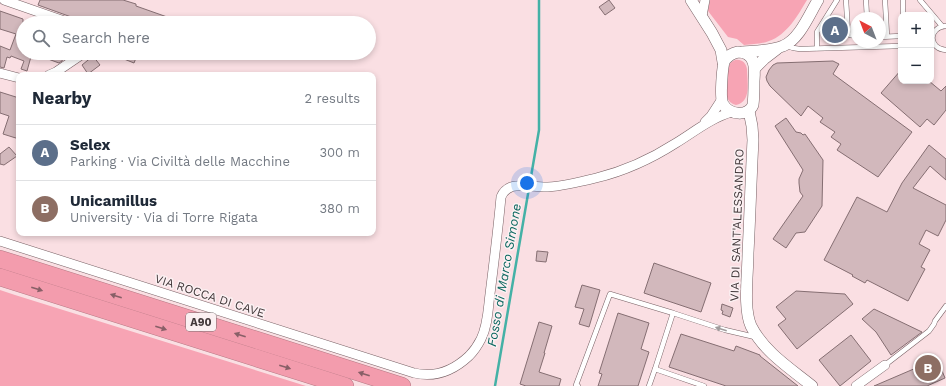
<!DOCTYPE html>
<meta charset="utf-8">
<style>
:root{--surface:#fff;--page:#f6f6f7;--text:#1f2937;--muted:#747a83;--line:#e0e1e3;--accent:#428880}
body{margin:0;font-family:"Work Sans",sans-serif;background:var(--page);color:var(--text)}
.controls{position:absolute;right:12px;top:12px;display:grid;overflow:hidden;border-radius:8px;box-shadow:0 2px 6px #0003}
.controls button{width:36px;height:36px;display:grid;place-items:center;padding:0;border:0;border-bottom:1px solid var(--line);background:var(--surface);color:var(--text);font:20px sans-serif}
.compass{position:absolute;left:850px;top:12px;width:36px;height:36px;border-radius:50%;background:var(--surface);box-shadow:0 2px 6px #0003;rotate:318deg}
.you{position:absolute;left:527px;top:183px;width:14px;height:14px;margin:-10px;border:3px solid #fff;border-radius:50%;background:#1a73e8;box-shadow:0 0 0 6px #1a73e833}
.badge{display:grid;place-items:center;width:26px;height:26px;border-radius:50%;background:var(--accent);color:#fff;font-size:13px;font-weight:700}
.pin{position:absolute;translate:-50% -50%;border:2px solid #fff;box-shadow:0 1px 4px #0006}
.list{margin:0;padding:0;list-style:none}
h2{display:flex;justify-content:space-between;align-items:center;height:52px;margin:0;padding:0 16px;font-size:17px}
h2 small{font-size:13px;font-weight:400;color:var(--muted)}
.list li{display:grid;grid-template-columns:26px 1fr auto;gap:12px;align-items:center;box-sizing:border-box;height:56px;padding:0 16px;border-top:1px solid var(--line)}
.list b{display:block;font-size:15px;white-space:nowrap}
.list p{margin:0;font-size:13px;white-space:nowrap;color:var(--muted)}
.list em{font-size:13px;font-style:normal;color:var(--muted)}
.icon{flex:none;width:22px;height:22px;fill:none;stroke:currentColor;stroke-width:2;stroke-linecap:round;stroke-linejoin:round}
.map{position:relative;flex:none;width:946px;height:386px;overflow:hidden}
.search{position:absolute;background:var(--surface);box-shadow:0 2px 6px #0003;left:16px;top:16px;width:360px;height:44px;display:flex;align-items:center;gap:10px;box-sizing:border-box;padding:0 14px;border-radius:22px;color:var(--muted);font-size:15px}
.panel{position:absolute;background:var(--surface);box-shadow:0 2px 6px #0003;left:16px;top:72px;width:360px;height:164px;border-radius:8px}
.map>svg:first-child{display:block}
.green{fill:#f7a4b4}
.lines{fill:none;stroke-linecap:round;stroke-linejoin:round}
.stream{stroke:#44b1a6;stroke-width:2.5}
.building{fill:#d2b8bc;stroke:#856e72}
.service-casing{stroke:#786165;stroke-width:5.5}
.minor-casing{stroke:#786165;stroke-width:10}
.tertiary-casing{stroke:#786165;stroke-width:12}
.motorway-casing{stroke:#b57984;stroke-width:18}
.service{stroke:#fff;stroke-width:4.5}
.minor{stroke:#fff;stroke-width:9}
.tertiary{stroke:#fff;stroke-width:11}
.motorway{stroke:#f39cad;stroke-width:17}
.oneway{fill:#885f67}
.oneway2{fill:#a09b9c}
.labels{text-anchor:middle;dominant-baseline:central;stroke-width:3;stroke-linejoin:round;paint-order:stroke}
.shield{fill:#fbf0f2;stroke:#796e70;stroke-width:1}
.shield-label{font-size:11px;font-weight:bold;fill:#413739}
.street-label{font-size:12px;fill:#413739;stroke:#fbf0f2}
.water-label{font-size:13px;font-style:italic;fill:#09665e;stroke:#fbf0f2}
</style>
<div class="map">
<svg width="946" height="386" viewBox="0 0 946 386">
<rect width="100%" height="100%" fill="#fadfe3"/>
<g class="green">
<path d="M 710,0 L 807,0 C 798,15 787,35 769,41 C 762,44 752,44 744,45 L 737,39 L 728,37 L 708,11 Z"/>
<path d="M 735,60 C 742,59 746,63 747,69 C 747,81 752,102 736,105 C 732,104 728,101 727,97 C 726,92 727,68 730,64 C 730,63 733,61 735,60 Z"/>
<path d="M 0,290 L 15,295 L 306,386 L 0,386 Z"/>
</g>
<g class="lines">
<path class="stream" d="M 495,386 L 539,130 L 539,0"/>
</g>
<g class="building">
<path d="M 40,0 L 123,0 L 136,4 L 136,6 L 170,18 L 169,23 L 140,23 L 131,20 L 131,21 L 126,20 L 125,23 L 91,23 L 74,17 L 74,18 L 38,5 Z"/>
<path d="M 609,0 L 615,8 L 605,15 L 599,7 Z"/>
<path d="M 0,11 L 23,19 L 23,53 L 32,53 L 27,71 L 21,69 L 24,61 L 11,56 L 10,58 L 7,57 L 4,68 L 0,67 L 0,46 L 10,50 L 16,34 L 0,29 Z"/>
<path d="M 51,53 L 65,53 L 62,61 L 59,63 L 48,59 Z"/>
<path d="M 109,53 L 138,53 L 134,63 Z"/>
<path d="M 93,56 L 100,65 L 88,74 L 82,65 Z"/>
<path d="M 833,61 L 839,64 L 833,74 L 912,132 L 878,177 L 837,150 L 841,144 L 831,137 L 835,132 L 820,122 L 823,118 L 808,106 L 801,116 L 770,86 L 767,81 L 766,77 L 769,70 L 773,65 L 777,63 Z"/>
<path d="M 901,70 L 901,81 L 929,81 L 941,91 L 946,86 L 946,110 L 934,125 L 927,119 L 920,127 L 881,93 Z"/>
<path d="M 0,92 L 19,98 L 19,139 L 3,134 L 9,116 L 0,113 Z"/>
<path d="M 786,118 L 796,132 L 801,133 L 803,135 L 805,134 L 823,160 L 822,206 L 805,232 L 796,233 L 786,248 L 773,239 L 803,196 L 800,192 L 799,183 L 799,179 L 803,170 L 775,126 Z"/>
<path d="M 929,145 L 946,159 L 946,180 L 930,166 L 913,188 L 946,205 L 946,220 L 938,236 L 926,230 L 919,244 L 930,250 L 921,267 L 925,269 L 908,301 L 867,280 L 865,283 L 852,276 L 853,275 L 824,260 L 857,197 L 887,212 L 902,183 Z"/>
<path d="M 9,147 L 17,156 L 4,165 L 0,164 L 0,154 Z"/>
<path d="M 537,251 L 548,252 L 546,262 L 536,261 Z"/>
<path d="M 654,263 L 711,283 L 701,312 L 644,293 Z"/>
<path d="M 582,285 L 600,290 L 589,327 L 579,324 L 584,309 L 575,307 Z"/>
<path d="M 796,291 L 845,294 L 853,304 L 797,349 L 778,325 L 786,319 L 776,307 Z"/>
<path d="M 722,304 L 733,308 L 730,317 L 722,314 L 723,311 L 721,310 Z"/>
<path d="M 874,309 L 922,332 L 891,355 L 876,332 L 862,319 Z"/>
<path d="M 618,313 L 649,323 L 641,349 L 649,352 L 638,386 L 598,386 L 602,374 L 599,373 Z"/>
<path d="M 539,322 L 552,326 L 544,353 L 545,353 L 539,372 L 561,379 L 559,386 L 526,386 L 520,384 Z"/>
<path d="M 681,334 L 734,351 L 736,346 L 760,355 L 760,356 L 798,386 L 726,386 L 669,367 Z"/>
<path d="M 851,335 L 871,361 L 840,386 L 819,360 Z"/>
<path d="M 937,359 L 945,378 L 927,386 L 874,386 Z"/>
</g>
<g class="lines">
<defs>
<g id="service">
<path d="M 846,0 L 848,33 L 850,35 L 856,36"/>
<path d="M 866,0 L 867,18"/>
<path d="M 885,0 L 887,36"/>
<path d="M 920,0 L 942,26"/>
<path d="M 903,15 L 903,0"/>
<path d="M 946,26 C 928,27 928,49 946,50"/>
<path d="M 880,37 L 901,36"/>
<path d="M 787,46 L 793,48 L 800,49 L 901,46"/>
<path d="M 817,48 L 817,32 L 837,0"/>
<path d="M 673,313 L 655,369 L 704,386"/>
<path d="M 885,365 L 929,331 L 934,324 L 935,321 L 946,306"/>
<path d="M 578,386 L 576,385 L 610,294 L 673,313 L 725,330 L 755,337"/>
<path d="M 649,386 L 655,369"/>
</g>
<g id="minor">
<path d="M 4,0 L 70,23"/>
<path d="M 702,16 L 705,0"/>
<path d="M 0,73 L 19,78"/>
<path d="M 49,75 L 56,72 L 84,53"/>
<path d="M 705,122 L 711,116 L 722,99"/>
<path d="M 0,241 L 414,373 C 435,378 453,371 469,356 C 474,351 478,345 481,339 C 488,325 488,309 490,294 C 494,262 498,230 501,197 C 503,192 506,189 511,187 C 520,184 538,187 548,187 C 564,186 580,182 596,178 C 625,171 651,159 676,143 C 694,132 711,118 732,112"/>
<path d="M 856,386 L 885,365"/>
</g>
<g id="tertiary">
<path d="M 691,0 L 712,33 L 721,50 L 723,62"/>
<path d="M 738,52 C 756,52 755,69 754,81 C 754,89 754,97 753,105 C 748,117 729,115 723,104 C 720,99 722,65 725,60 C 728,56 733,53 738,52 Z"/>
<path d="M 743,52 C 756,51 771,51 783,46 C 799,40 809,15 818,0"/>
<path d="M 755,68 L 764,59 L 777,49"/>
<path d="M 749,111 L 752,126 L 753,140 C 751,178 750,216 748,253 C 748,274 743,308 751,326 C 764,352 791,369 812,386"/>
</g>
<g id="motorway">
<path d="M 0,259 L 402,386"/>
<path d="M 0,277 L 345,386"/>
</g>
</defs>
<use href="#service" class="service-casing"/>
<use href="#minor" class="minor-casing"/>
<use href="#tertiary" class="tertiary-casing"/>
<use href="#motorway" class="motorway-casing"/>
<use href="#service" class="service"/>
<use href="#minor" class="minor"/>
<use href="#tertiary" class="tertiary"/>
<use href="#motorway" class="motorway"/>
</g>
<defs><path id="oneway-solid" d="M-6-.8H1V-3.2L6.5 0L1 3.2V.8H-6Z"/></defs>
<g class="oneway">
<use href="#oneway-solid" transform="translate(37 289) rotate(17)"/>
<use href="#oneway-solid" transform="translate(116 296) rotate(-163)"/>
<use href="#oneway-solid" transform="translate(161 328) rotate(18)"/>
<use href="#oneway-solid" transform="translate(240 335) rotate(-162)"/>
<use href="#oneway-solid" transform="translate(285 367) rotate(17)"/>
<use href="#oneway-solid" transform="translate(364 374) rotate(-162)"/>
</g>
<use class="oneway2" href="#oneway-solid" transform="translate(721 329) rotate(-163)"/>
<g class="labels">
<rect class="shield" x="186" y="313" width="30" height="18" rx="3"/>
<g class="shield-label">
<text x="201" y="322">A90</text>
</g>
<g class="street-label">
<text transform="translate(737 225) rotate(-88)">VIA DI SANT'ALESSANDRO</text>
<text transform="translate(210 296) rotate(18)">VIA ROCCA DI CAVE</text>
</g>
<g class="water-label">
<text transform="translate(504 275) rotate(-80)">Fosso di Marco Simone</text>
</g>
</g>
</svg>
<div class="controls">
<button>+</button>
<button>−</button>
</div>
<svg class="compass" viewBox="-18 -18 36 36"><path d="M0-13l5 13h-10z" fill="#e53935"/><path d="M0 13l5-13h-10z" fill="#747a83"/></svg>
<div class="you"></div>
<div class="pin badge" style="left:835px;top:30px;background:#5c6f8a">A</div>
<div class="pin badge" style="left:928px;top:368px;background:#8d6e63">B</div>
<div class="search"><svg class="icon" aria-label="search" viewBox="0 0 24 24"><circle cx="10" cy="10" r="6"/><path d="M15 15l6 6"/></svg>Search here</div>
<section class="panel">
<h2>Nearby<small>2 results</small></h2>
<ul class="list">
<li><span class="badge" style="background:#5c6f8a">A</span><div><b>Selex</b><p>Parking · Via Civiltà delle Macchine</p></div><em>300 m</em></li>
<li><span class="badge" style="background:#8d6e63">B</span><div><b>Unicamillus</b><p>University · Via di Torre Rigata</p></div><em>380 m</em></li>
</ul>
</section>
</div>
